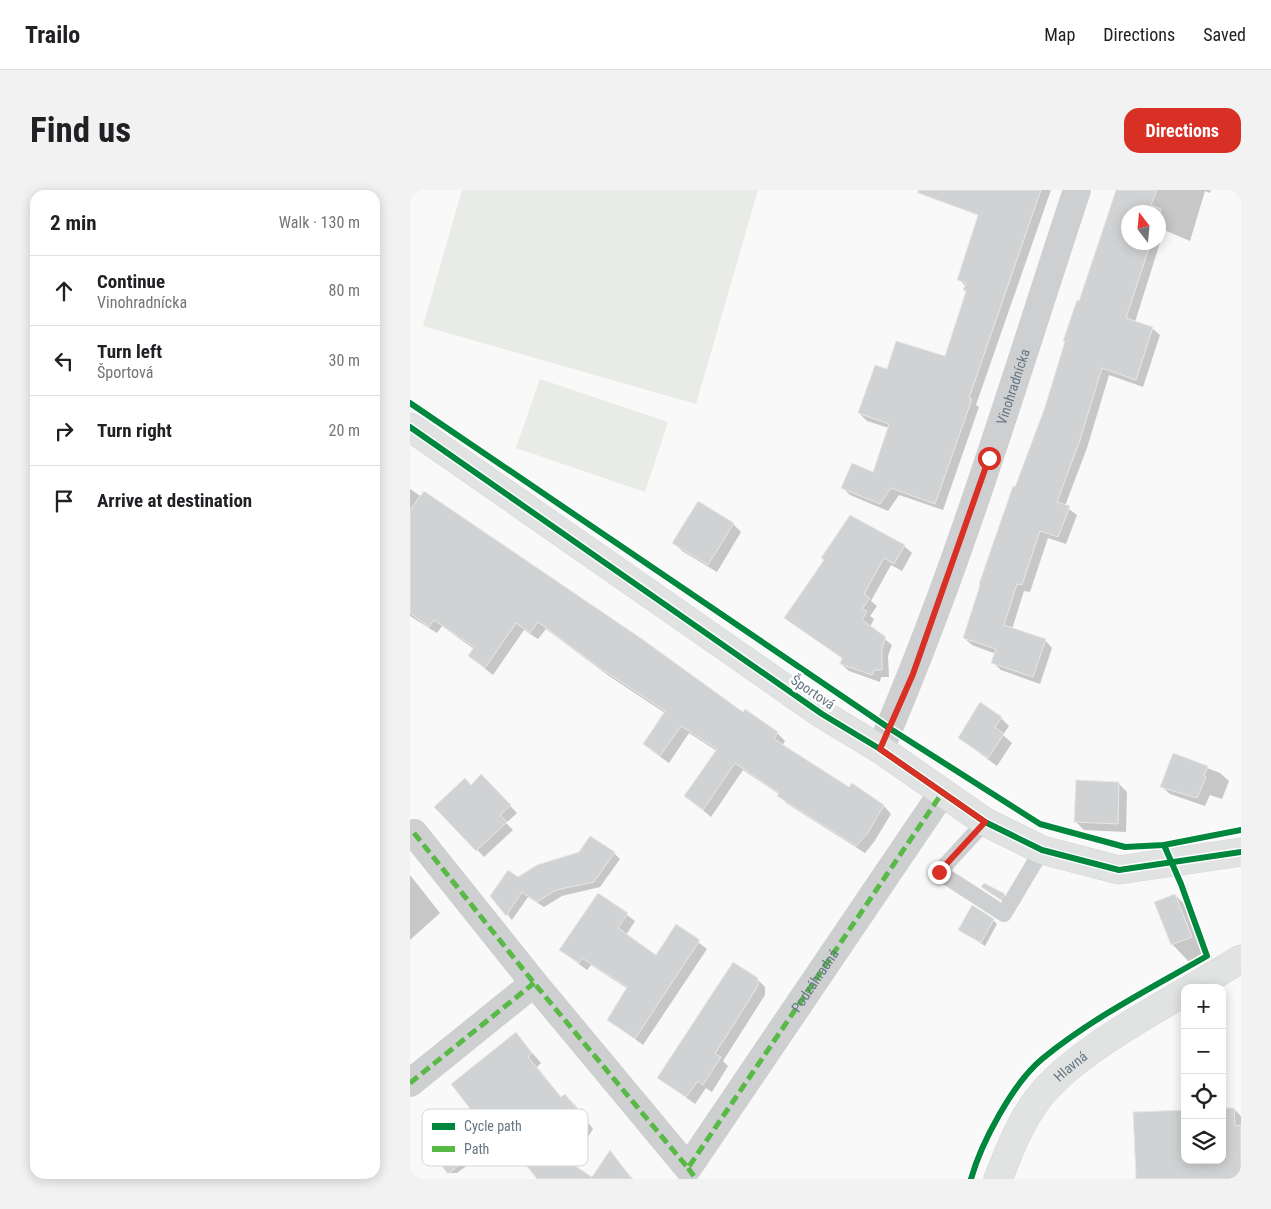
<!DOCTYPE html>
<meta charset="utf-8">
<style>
:root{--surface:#fff;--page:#f2f2f2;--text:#202124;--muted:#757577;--line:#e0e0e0;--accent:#d93025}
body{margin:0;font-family:"Roboto Condensed",sans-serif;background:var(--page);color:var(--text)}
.controls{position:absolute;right:15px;bottom:15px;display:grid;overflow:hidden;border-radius:10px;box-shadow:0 2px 12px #0003}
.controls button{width:45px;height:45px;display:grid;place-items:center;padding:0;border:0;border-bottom:1px solid var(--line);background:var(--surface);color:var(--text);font:25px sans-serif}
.compass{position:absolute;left:711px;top:15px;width:45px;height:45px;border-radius:50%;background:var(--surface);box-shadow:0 2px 12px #0003;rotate:344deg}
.stop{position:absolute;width:15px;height:15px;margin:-11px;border:4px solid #d93025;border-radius:50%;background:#fff}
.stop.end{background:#d93025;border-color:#fff;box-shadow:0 1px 5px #0008}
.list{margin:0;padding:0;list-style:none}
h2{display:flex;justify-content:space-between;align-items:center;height:65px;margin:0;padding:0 20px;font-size:21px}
h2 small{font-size:16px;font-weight:400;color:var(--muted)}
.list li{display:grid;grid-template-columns:32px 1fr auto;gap:15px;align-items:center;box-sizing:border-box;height:70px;padding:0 20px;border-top:1px solid var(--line)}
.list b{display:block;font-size:19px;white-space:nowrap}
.list p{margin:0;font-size:16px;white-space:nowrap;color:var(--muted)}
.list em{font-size:16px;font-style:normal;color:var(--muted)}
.icon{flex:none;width:28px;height:28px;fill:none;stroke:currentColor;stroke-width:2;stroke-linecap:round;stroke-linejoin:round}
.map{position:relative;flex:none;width:831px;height:989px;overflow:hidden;border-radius:15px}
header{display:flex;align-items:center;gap:30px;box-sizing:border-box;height:70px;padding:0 25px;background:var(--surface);border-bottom:1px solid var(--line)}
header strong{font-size:24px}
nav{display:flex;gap:28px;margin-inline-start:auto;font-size:18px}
.intro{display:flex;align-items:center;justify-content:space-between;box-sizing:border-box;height:120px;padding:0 30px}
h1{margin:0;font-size:35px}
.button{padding:12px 22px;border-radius:15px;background:var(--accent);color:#fff;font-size:18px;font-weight:700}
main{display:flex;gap:30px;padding:0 30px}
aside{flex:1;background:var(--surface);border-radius:15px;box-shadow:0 2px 12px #0003}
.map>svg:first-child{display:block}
.green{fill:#e8ebe6}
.shadow{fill:#0003;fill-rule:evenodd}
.building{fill:#d0d2d3;stroke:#e8e8e8}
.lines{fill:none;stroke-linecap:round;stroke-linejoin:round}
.secondary-casing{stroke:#d5d6d7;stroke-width:29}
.lane{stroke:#cecfd0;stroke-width:16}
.street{stroke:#cecfd0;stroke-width:28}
.secondary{stroke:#e1e2e2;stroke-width:28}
.quiet{stroke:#58b947;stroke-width:5;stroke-dasharray:10 5;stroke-linecap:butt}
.cycleway-casing{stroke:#fff;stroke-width:9}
.cycleway{stroke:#00873e;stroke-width:6}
.route{stroke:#d93025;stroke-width:6}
.labels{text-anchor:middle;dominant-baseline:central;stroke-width:5;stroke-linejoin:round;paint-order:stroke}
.street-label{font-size:14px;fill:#657683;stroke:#fff}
.key{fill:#fff;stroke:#d1d6da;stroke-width:1}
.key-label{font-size:14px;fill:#657683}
</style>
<header>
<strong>Trailo</strong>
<nav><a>Map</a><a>Directions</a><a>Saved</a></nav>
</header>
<div class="intro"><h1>Find us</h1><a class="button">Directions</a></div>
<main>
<aside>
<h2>2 min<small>Walk · 130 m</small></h2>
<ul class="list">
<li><svg class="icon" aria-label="ahead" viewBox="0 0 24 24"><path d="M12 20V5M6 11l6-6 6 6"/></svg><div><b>Continue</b><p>Vinohradnícka</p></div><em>80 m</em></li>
<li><svg class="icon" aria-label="left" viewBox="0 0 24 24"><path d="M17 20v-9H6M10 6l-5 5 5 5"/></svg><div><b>Turn left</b><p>Športová</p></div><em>30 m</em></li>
<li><svg class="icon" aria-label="right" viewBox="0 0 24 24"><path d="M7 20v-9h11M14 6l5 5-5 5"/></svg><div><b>Turn right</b></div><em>20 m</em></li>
<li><svg class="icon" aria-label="arrive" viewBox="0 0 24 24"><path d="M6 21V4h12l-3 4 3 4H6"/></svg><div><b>Arrive at destination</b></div></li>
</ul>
</aside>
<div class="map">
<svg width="831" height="989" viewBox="0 0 831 989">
<rect width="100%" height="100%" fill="#f9f9f9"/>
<g class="green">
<path d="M 52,0 L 348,0 L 286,214 L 13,136 Z"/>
<path d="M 130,189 L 258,232 L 235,302 L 106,258 Z"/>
</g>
<g class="shadow">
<path d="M 591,0 L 641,0 L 566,215 L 569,217 L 533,320 L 489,305 L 478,321 L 440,305 L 433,298 L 464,283 L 479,238 L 457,231 L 449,223 L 478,180 L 535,167 L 557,103 L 555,100 L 556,97 L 549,89 Z"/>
<path d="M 707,0 L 801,0 L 800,3 L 795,1 L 780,51 L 754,40 L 725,132 L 742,138 L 750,145 L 733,197 L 699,185 L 677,258 L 655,316 L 667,325 L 656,354 L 638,348 L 620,402 L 614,401 L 602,439 L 635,450 L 642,458 L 630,494 L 591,480 L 583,473 L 586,464 L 562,455 L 554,448 L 636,217 ZM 718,22 L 748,22 L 748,52 L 718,52 Z"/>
<path d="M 0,299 L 333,523 L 367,543 L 375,551 L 372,556 L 439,599 L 442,594 L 474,616 L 481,624 L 464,652 L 455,663 L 376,613 L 369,604 L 333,580 L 301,627 L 276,606 L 307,561 L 279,543 L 259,573 L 242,561 L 235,554 L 255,523 L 199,486 L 136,439 L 128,449 L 114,440 L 83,485 L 59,466 L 64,459 L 32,436 L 27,443 L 0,426 Z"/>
<path d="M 288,313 L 323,334 L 331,342 L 307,382 L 272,361 L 264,353 Z"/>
<path d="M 494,356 L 502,363 L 492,381 L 481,375 L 461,411 L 467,416 L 460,426 L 464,429 L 460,437 L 482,455 L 478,466 L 479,487 L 471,487 L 470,492 L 439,481 L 431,474 L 433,469 L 376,428 L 415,370 Z"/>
<path d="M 591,528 L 599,536 L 593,545 L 602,553 L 587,576 L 549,548 Z"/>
<path d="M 764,565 L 810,583 L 819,591 L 812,609 L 800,605 L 795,616 L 760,604 L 751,596 Z"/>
<path d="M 71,586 L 107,623 L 96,633 L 103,640 L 74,667 L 26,617 L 61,596 Z"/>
<path d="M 709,594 L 717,602 L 716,642 L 674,640 L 666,632 Z"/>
<path d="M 204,663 L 210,669 L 190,697 L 152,706 L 134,717 L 118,707 L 102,730 L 82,706 L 108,688 Z"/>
<path d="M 0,685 L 30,723 L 0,750 Z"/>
<path d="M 573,697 L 594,705 L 598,708 L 595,713 Z"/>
<path d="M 189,704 L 225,731 L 216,745 L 246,766 L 266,736 L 297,759 L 233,855 L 199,830 L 218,799 L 181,775 L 177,780 L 150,760 Z"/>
<path d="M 765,705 L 786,726 L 802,768 L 782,775 L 762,754 Z"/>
<path d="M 583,730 L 587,734 L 575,756 L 550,740 Z"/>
<path d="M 347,789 L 355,797 L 355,805 L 313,871 L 318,876 L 302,902 L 296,898 L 285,914 L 249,888 Z"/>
<path d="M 106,844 L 131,873 L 127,877 L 152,908 L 155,905 L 165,915 L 183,939 L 161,974 L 182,988 L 200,962 L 223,989 L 129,989 L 85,933 L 79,938 L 69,928 Z"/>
<path d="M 824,919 L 831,926 L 831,989 L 727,989 L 775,970 L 812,970 Z"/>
<path d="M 45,959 L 58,975 L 47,983 L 40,983 L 35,979 Z"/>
</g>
<g class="building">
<path d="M 508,0 L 631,0 L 559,208 L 562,209 L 525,314 L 481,298 L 470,314 L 431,298 L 442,273 L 463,282 L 479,234 L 448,223 L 465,175 L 477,179 L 486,151 L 535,166 L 556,101 L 553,100 L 556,93 L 547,90 L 568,25 L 508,3 Z"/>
<path d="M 706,0 L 747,0 L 741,15 L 751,19 L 748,28 L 748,22 L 718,22 L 718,52 L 741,52 L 716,128 L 743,137 L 726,190 L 692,178 L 670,250 L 647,312 L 660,316 L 648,347 L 630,341 L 612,395 L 607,394 L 594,435 L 636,449 L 623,487 L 581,473 L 586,459 L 553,448 L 570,395 L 569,394 L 603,296 L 605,297 L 635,217 L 655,151 L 653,151 L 667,110 L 669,111 Z"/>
<path d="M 14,301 L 232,449 L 333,522 L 335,519 L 368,542 L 364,549 L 439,597 L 442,593 L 474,615 L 457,644 L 446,656 L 367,606 L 369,603 L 325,573 L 293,620 L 274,606 L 307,559 L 271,536 L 250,566 L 233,554 L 255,521 L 190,478 L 128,432 L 120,443 L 106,433 L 75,478 L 58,466 L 64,457 L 24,430 L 19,437 L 0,423 L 0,320 Z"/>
<path d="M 288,311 L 324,333 L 298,375 L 262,353 Z"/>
<path d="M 440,325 L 495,355 L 484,374 L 474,368 L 454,404 L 460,408 L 452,419 L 457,421 L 452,430 L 476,447 L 472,458 L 472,480 L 464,480 L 462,485 L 430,474 L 432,468 L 374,428 L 414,370 L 411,368 Z"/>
<path d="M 570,512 L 592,527 L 585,537 L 594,544 L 578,568 L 548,548 Z"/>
<path d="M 763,563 L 798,576 L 794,586 L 796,587 L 787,608 L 750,597 Z"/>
<path d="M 71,584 L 101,615 L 90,625 L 97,632 L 66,661 L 24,617 L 55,588 L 61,595 Z"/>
<path d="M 666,590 L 709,592 L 708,634 L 664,632 Z"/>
<path d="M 180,646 L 205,662 L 184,692 L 146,700 L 127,712 L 112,702 L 96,726 L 80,706 L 98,680 L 108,687 L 127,675 L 169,662 Z"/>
<path d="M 574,693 L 595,704 L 591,710 L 571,697 Z"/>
<path d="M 188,703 L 218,723 L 208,738 L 246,765 L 266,734 L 290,750 L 225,849 L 197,830 L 217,797 L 172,768 L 169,773 L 149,760 Z"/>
<path d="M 765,704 L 782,747 L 761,755 L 744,712 Z"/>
<path d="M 562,715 L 584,729 L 571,753 L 548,740 Z"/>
<path d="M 323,772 L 348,788 L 348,796 L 305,864 L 311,867 L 293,895 L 288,891 L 276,907 L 247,888 Z"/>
<path d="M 106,842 L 122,863 L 118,867 L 151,907 L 155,904 L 174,928 L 150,966 L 182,987 L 200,960 L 222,989 L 127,989 L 75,923 L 68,929 L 41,894 Z"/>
<path d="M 812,918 L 824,918 L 825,936 L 831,935 L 831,989 L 726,989 L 723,922 L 775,920 L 775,970 L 812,970 Z"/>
<path d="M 42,954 L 55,970 L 38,984 L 25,967 Z"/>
</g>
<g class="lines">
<defs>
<g id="secondary">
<path d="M 0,237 L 412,524 L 470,559 L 575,632 L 632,660 L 709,680 L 831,662"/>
<path d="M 782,798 L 831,769"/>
<path id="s3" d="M 588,989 C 599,962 609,934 627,910 C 657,869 730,828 775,802"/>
</g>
</defs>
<use href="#secondary" class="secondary-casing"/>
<path class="lane" d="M 575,632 L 529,682 L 594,724 L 632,660"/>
<g class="street">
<path id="s1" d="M 470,559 C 549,378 605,187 667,0"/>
<path id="s2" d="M 4,643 L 124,793 L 278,978 L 532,603"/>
<path d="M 0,893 L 124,793"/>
</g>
<use href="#secondary" class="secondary"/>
<g class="quiet">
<path d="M 4,643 L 124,793 L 278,978 L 532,603"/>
<path d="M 0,893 L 124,793"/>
<path d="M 278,978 L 286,989"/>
</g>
<defs>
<g id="cycleway">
<path d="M 0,213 L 479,538 L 630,634 L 715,657 L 754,655 L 831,640"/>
<path d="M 0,237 L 412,524 L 470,559 L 575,632 L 632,660 L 709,680 L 831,662"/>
<path d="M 561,989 C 571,953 603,893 632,869 C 682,828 741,798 797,766 L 771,694 L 754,655"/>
</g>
</defs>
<use href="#cycleway" class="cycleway-casing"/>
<use href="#cycleway" class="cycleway"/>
</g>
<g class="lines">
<path class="route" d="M 529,682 L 575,632 L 470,559 L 503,484 L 579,268"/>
</g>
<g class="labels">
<g class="street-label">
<text stroke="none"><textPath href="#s1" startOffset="386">Vinohradnícka</textPath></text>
<text transform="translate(403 502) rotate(34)">Športová</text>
<text stroke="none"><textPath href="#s2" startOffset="659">Podzáhradná</textPath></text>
<text stroke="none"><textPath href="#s3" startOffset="136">Hlavná</textPath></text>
</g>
</g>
<rect x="12" y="919" width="166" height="57" rx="8" class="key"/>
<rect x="22" y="933" width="23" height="7" fill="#00873e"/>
<rect x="22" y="956" width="23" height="6" fill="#58b947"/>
<g class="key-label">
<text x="54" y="941">Cycle path</text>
<text x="54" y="964">Path</text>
</g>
</svg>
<div class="controls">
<button>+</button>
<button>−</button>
<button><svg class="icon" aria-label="locate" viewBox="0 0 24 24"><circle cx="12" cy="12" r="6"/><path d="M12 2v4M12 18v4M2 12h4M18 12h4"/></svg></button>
<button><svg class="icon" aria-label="layers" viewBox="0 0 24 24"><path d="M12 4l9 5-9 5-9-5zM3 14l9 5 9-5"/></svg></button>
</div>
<svg class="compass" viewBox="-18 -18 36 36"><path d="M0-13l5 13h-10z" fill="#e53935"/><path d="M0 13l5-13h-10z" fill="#757577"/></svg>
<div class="stop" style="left:579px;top:268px"></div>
<div class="stop end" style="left:529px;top:682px"></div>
</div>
</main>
